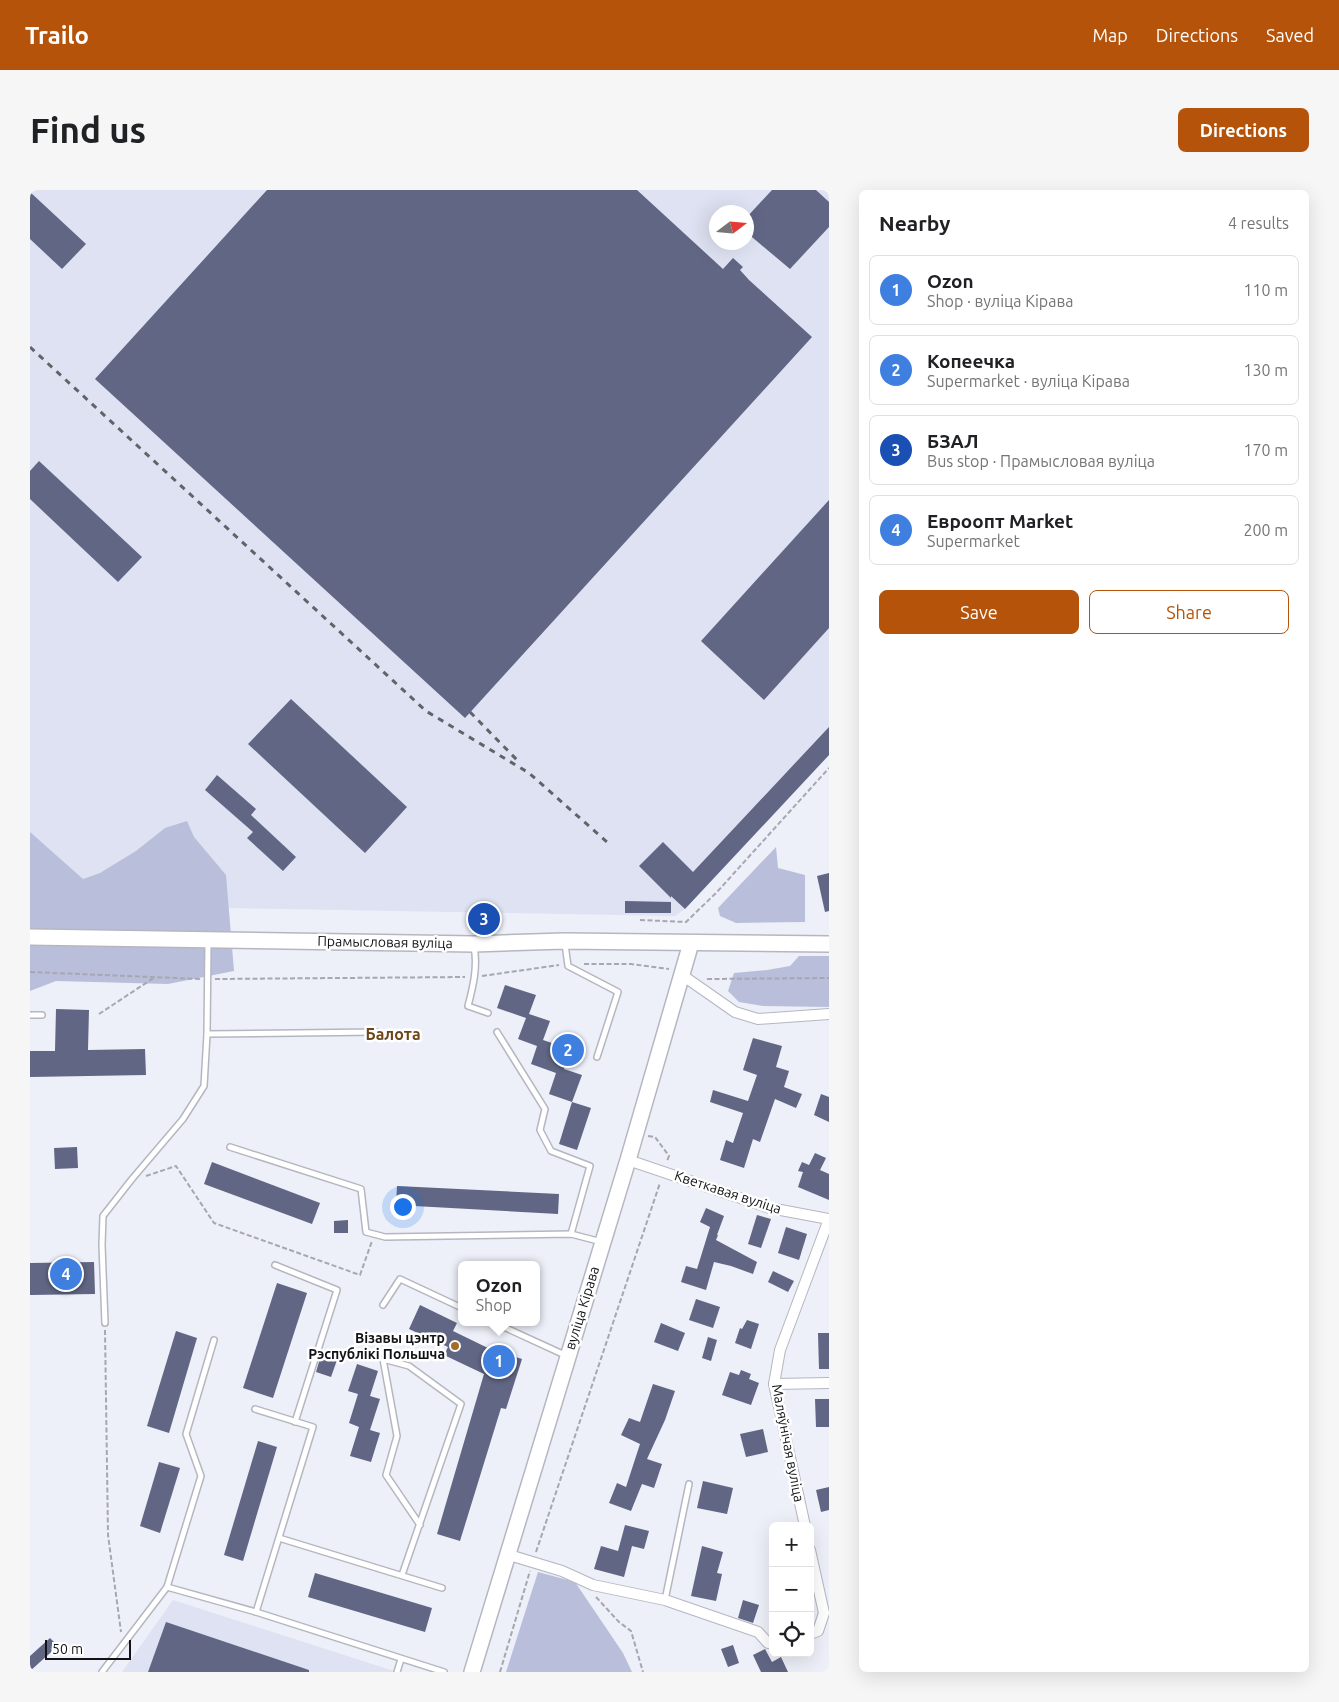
<!DOCTYPE html>
<meta charset="utf-8">
<style>
:root{--surface:#fff;--page:#f6f6f6;--text:#202124;--muted:#757577;--line:#e0e0e0;--accent:#b45309}
body{margin:0;font-family:Ubuntu,sans-serif;background:var(--page);color:var(--text)}
.controls{position:absolute;right:15px;bottom:15px;display:grid;overflow:hidden;border-radius:8px;box-shadow:0 5px 20px #0002}
.controls button{width:45px;height:45px;display:grid;place-items:center;padding:0;border:0;border-bottom:1px solid var(--line);background:var(--surface);color:var(--text);font:25px sans-serif}
.compass{position:absolute;left:679px;top:15px;width:45px;height:45px;border-radius:50%;background:var(--surface);box-shadow:0 5px 20px #0002;rotate:74deg}
.scale{position:absolute;left:15px;bottom:12px;width:86px;box-sizing:border-box;padding-left:5px;border:2px solid #121316;border-top:0;font-size:14px;line-height:18px;white-space:nowrap;color:#121316;-webkit-text-stroke:4px #fff;paint-order:stroke}
.you{position:absolute;left:372px;top:1016px;width:18px;height:18px;margin:-12px;border:4px solid #fff;border-radius:50%;background:#1a73e8;box-shadow:0 0 0 8px #1a73e833}
.badge{display:grid;place-items:center;width:32px;height:32px;border-radius:50%;background:var(--accent);color:#fff;font-size:16px;font-weight:700}
.pin{position:absolute;translate:-50% -50%;border:2px solid #fff;box-shadow:0 1px 5px #0006}
.popup{position:absolute;left:428px;top:1071px;width:82px;height:65px;box-sizing:border-box;display:grid;place-content:center;border-radius:8px;background:var(--surface);filter:drop-shadow(0 1px 4px #0005);font-size:16px;white-space:nowrap;color:var(--muted)}
.popup b{font-size:19px;color:var(--text)}
.popup::after{content:'';position:absolute;left:50%;top:100%;margin-left:-10px;border:10px solid transparent;border-top-color:var(--surface)}
.list{margin:0;padding:0;list-style:none}
h2{display:flex;justify-content:space-between;align-items:center;height:65px;margin:0;padding:0 20px;font-size:21px}
h2 small{font-size:16px;font-weight:400;color:var(--muted)}
.list li{display:grid;grid-template-columns:32px 1fr auto;gap:15px;align-items:center;box-sizing:border-box;height:70px;margin:0 10px 10px;padding:0 10px;border:1px solid var(--line);border-radius:8px}
.list b{display:block;font-size:19px;white-space:nowrap}
.list p{margin:0;font-size:16px;white-space:nowrap;color:var(--muted)}
.list em{font-size:16px;font-style:normal;color:var(--muted)}
.actions{display:flex;gap:10px;padding:15px 20px}
.actions a{flex:1;padding:11px 0;border:1px solid var(--accent);border-radius:8px;text-align:center;font-size:18px;color:var(--accent)}
.actions .main{background:var(--accent);color:#fff}
.icon{flex:none;width:28px;height:28px;fill:none;stroke:currentColor;stroke-width:2;stroke-linecap:round;stroke-linejoin:round}
.map{position:relative;flex:none;width:799px;height:1482px;overflow:hidden;border-radius:8px}
header{display:flex;align-items:center;gap:30px;box-sizing:border-box;height:70px;padding:0 25px;background:var(--accent);color:#fff}
header strong{font-size:24px}
nav{display:flex;gap:28px;margin-inline-start:auto;font-size:18px}
.intro{display:flex;align-items:center;justify-content:space-between;box-sizing:border-box;height:120px;padding:0 30px}
h1{margin:0;font-size:35px}
.button{padding:12px 22px;border-radius:8px;background:var(--accent);color:#fff;font-size:18px;font-weight:700}
main{display:flex;gap:30px;padding:0 30px}
aside{flex:1;background:var(--surface);border-radius:8px;box-shadow:0 5px 20px #0002}
.map>svg:first-child{display:block}
.built{fill:#dee2f2;fill-rule:evenodd}
.green{fill:#b9bfda}
.building{fill:#606683}
.lines{fill:none;stroke-linecap:round;stroke-linejoin:round}
.service-casing{stroke:#b5b7c0;stroke-width:8}
.minor-casing{stroke:#b5b7c0;stroke-width:12}
.secondary-casing{stroke:#b5b7c0;stroke-width:18}
.path{stroke:#a6a7af;stroke-width:2;stroke-dasharray:5 2.5;stroke-linecap:butt}
.service{stroke:#fff;stroke-width:5}
.minor{stroke:#fff;stroke-width:10}
.secondary{stroke:#fff;stroke-width:15}
.rail{stroke:#626369;stroke-width:3;stroke-dasharray:6 6;stroke-linecap:butt}
.poi-dot{fill:#a46b29;stroke:#fff;stroke-width:2}
.labels{text-anchor:middle;dominant-baseline:central;stroke-width:5;stroke-linejoin:round;paint-order:stroke}
.street-label{font-size:14px;fill:#121316;stroke:#fff}
.poi-label{font-size:14px;font-weight:bold;fill:#121316;stroke:#fff;text-anchor:end}
.quarter-label{font-size:16px;font-weight:bold;fill:#6d4619;stroke:#fff}
</style>
<header>
<strong>Trailo</strong>
<nav><a>Map</a><a>Directions</a><a>Saved</a></nav>
</header>
<div class="intro"><h1>Find us</h1><a class="button">Directions</a></div>
<main>
<div class="map">
<svg width="799" height="1482" viewBox="0 0 799 1482">
<rect width="100%" height="100%" fill="#edeff9"/>
<g class="built">
<path d="M 0,0 L 799,0 L 799,565 L 655,719 L 645,726 L 77,716 L 0,643 ZM 686,22 L 716,22 L 716,52 L 686,52 Z"/>
<path d="M 143,1410 L 367,1482 L 92,1482 Z"/>
</g>
<g class="green">
<path d="M 157,631 L 164,647 L 196,685 L 204,781 L 138,794 L 26,791 L 0,801 L 0,642 L 53,689 L 70,683 L 106,661 L 135,638 Z"/>
<path d="M 746,657 L 748,678 L 775,685 L 775,732 L 706,733 L 690,726 L 688,718 Z"/>
<path d="M 769,766 L 799,766 L 799,817 L 733,816 L 709,812 L 698,801 L 704,783 L 737,780 L 760,776 Z"/>
<path d="M 508,1382 L 545,1392 L 593,1463 L 602,1482 L 476,1482 Z"/>
</g>
<g class="building">
<path d="M 237,0 L 607,0 L 693,79 L 703,68 L 713,77 L 710,80 L 719,90 L 782,147 L 435,528 L 65,189 Z"/>
<path d="M 742,0 L 786,0 L 799,12 L 799,37 L 760,79 L 716,42 L 716,28 Z"/>
<path d="M 0,2 L 56,54 L 32,79 L 0,49 Z"/>
<path d="M 9,271 L 112,367 L 88,392 L 0,309 L 0,281 Z"/>
<path d="M 799,310 L 799,438 L 734,510 L 671,451 Z"/>
<path d="M 261,509 L 377,617 L 335,663 L 218,554 Z"/>
<path d="M 799,537 L 799,565 L 655,719 L 641,706 L 641,708 L 609,676 L 633,652 L 663,682 Z"/>
<path d="M 187,585 L 226,619 L 221,625 L 266,667 L 253,681 L 217,648 L 223,642 L 175,600 Z"/>
<path d="M 799,683 L 799,721 L 795,722 L 787,686 Z"/>
<path d="M 595,711 L 641,712 L 641,723 L 595,723 Z"/>
<path d="M 475,795 L 506,805 L 499,824 L 520,831 L 513,850 L 540,859 L 534,879 L 552,885 L 542,912 L 519,904 L 526,883 L 501,874 L 507,856 L 488,849 L 496,828 L 467,818 Z"/>
<path d="M 26,819 L 59,820 L 58,860 L 115,859 L 116,885 L 0,887 L 0,861 L 25,861 Z"/>
<path d="M 723,848 L 752,856 L 746,877 L 759,881 L 754,897 L 772,904 L 766,918 L 745,909 L 730,952 L 723,949 L 714,978 L 690,970 L 696,950 L 703,953 L 713,923 L 680,912 L 683,900 L 718,911 L 727,885 L 713,880 Z"/>
<path d="M 791,904 L 799,907 L 799,932 L 784,925 Z"/>
<path d="M 542,912 L 561,918 L 547,960 L 529,954 Z"/>
<path d="M 47,957 L 48,978 L 25,979 L 24,958 Z"/>
<path d="M 785,963 L 796,968 L 790,980 L 799,984 L 799,1010 L 768,997 L 773,982 L 768,981 L 772,972 L 779,975 Z"/>
<path d="M 182,972 L 290,1013 L 282,1034 L 174,994 Z"/>
<path d="M 367,996 L 529,1004 L 528,1024 L 366,1015 Z"/>
<path d="M 676,1018 L 694,1026 L 687,1045 L 688,1045 L 686,1050 L 727,1072 L 723,1084 L 701,1076 L 684,1072 L 676,1100 L 651,1092 L 656,1076 L 667,1079 L 680,1037 L 670,1032 Z"/>
<path d="M 727,1025 L 741,1029 L 731,1058 L 718,1054 Z"/>
<path d="M 318,1030 L 318,1043 L 304,1043 L 304,1031 Z"/>
<path d="M 756,1037 L 777,1044 L 769,1070 L 748,1063 Z"/>
<path d="M 64,1072 L 65,1104 L 0,1105 L 0,1073 Z"/>
<path d="M 743,1081 L 764,1091 L 758,1102 L 738,1092 Z"/>
<path d="M 247,1093 L 277,1103 L 243,1208 L 213,1198 Z"/>
<path d="M 666,1109 L 690,1117 L 683,1138 L 659,1130 Z"/>
<path d="M 390,1115 L 427,1133 L 423,1141 L 462,1160 L 492,1169 L 476,1219 L 471,1218 L 430,1351 L 407,1344 L 454,1184 L 414,1165 L 418,1157 L 379,1139 Z"/>
<path d="M 717,1130 L 729,1134 L 721,1159 L 705,1153 L 710,1138 L 712,1139 Z"/>
<path d="M 631,1133 L 655,1143 L 648,1161 L 624,1152 Z"/>
<path d="M 146,1141 L 167,1148 L 139,1243 L 117,1236 Z"/>
<path d="M 788,1143 L 799,1143 L 799,1179 L 789,1179 Z"/>
<path d="M 678,1147 L 687,1150 L 681,1171 L 672,1168 Z"/>
<path d="M 291,1165 L 307,1170 L 301,1187 L 286,1182 Z"/>
<path d="M 327,1174 L 348,1181 L 340,1206 L 350,1209 L 340,1240 L 350,1243 L 341,1272 L 320,1266 L 329,1237 L 319,1233 L 328,1204 L 318,1201 Z"/>
<path d="M 711,1180 L 721,1184 L 719,1189 L 729,1193 L 721,1215 L 692,1205 L 700,1182 L 709,1185 Z"/>
<path d="M 623,1194 L 645,1201 L 635,1230 L 617,1269 L 632,1274 L 624,1298 L 612,1294 L 601,1321 L 579,1313 L 587,1293 L 596,1297 L 610,1254 L 591,1245 L 599,1228 L 610,1232 Z"/>
<path d="M 785,1209 L 799,1209 L 799,1237 L 786,1237 Z"/>
<path d="M 733,1239 L 738,1262 L 716,1267 L 710,1244 Z"/>
<path d="M 228,1251 L 247,1257 L 213,1371 L 194,1365 Z"/>
<path d="M 129,1272 L 150,1278 L 130,1343 L 110,1336 Z"/>
<path d="M 673,1291 L 703,1298 L 697,1324 L 667,1318 Z"/>
<path d="M 799,1297 L 799,1320 L 791,1322 L 786,1300 Z"/>
<path d="M 595,1335 L 619,1341 L 614,1359 L 602,1356 L 594,1387 L 564,1379 L 571,1356 L 588,1361 Z"/>
<path d="M 672,1356 L 693,1362 L 687,1383 L 692,1384 L 686,1411 L 661,1406 Z"/>
<path d="M 285,1383 L 402,1418 L 395,1442 L 278,1407 Z"/>
<path d="M 713,1410 L 729,1415 L 723,1433 L 708,1428 Z"/>
<path d="M 136,1432 L 279,1480 L 279,1482 L 118,1482 Z"/>
<path d="M 20,1448 L 28,1456 L 0,1481 L 0,1466 Z"/>
<path d="M 703,1455 L 709,1473 L 698,1477 L 691,1459 Z"/>
<path d="M 735,1459 L 742,1472 L 751,1467 L 758,1482 L 731,1482 L 723,1465 Z"/>
</g>
<g class="lines">
<defs>
<g id="service">
<path d="M 535,754 L 538,776 L 588,802 L 567,867"/>
<path d="M 444,757 C 448,776 443,797 438,816 L 458,823"/>
<path d="M 0,825 L 12,825"/>
<path d="M 467,842 L 515,919 L 510,940 L 521,961 L 560,976 L 541,1044"/>
<path d="M 177,844 L 347,842"/>
<path d="M 200,957 L 331,999 L 336,1042 L 355,1047 L 541,1044 L 572,1052"/>
<path d="M 245,1075 L 307,1100 L 265,1232"/>
<path d="M 353,1115 L 370,1089 L 432,1118"/>
<path d="M 463,1132 L 537,1166"/>
<path d="M 75,1133 L 72,1055 L 73,1026 L 102,989 L 153,929 L 174,896 L 177,844 L 178,753"/>
<path d="M 184,1150 L 156,1244 L 171,1286 L 137,1397 L 226,1422 L 414,1482"/>
<path d="M 225,1219 L 283,1237 L 226,1422"/>
<path d="M 249,1348 L 412,1398"/>
<path d="M 372,1385 L 431,1214 L 379,1176 L 353,1169 L 367,1246 L 356,1285 L 390,1335"/>
<path d="M 635,1410 L 659,1294"/>
<path d="M 72,1482 L 137,1397"/>
<path d="M 367,1482 L 371,1469"/>
</g>
<g id="minor">
<path d="M 652,785 L 705,822 L 728,829 L 799,824"/>
<path d="M 598,970 L 740,1018 L 799,1029"/>
<path d="M 744,1194 L 799,1193"/>
<path d="M 775,1336 L 744,1194 L 750,1160 L 799,1029"/>
<path d="M 780,1360 L 794,1423 L 788,1441 L 780,1444"/>
<path d="M 476,1364 L 532,1381 L 563,1395 L 635,1410 L 728,1442 L 738,1453 L 743,1452"/>
</g>
<g id="secondary">
<path d="M 0,747 L 444,754 L 534,751 L 799,754"/>
<path d="M 442,1482 L 598,970 L 661,753"/>
</g>
</defs>
<use href="#service" class="service-casing"/>
<use href="#minor" class="minor-casing"/>
<use href="#secondary" class="secondary-casing"/>
<g class="path">
<path d="M 610,730 L 656,732 L 687,702 L 799,578"/>
<path d="M 554,774 L 601,774 L 639,779"/>
<path d="M 0,782 L 170,789"/>
<path d="M 452,786 L 529,775"/>
<path d="M 185,789 L 435,787"/>
<path d="M 677,789 L 799,788"/>
<path d="M 69,824 L 125,787"/>
<path d="M 618,946 L 625,947 L 639,966 L 637,971"/>
<path d="M 116,986 L 146,976 L 184,1033 L 330,1085 L 342,1051"/>
<path d="M 75,1140 L 78,1345 L 91,1442"/>
<path d="M 506,1362 L 630,993"/>
<path d="M 566,1407 L 589,1432 L 601,1441 L 613,1482"/>
<path d="M 470,1482 L 500,1381"/>
</g>
<use href="#service" class="service"/>
<use href="#minor" class="minor"/>
<use href="#secondary" class="secondary"/>
<g class="rail">
<path d="M 0,157 L 396,521 L 499,583 L 577,652"/>
<path d="M 440,522 L 489,572"/>
</g>
</g>
<circle class="poi-dot" cx="425" cy="1156" r="5"/>
<g class="labels">
<g class="street-label">
<text transform="translate(355 752) rotate(1)">Прамысловая вуліца</text>
<text transform="translate(698 1002) rotate(18)">Кветкавая вуліца</text>
<text transform="translate(552 1118) rotate(-73)">вуліца Кірава</text>
<text transform="translate(758 1253) rotate(79)">Маляўнічая вуліца</text>
</g>
<g class="poi-label">
<text x="415" y="1148">Візавы цэнтр<tspan x="415" dy="16">Рэспублікі Польшча</tspan></text>
</g>
<g class="quarter-label">
<text x="363" y="844">Балота</text>
</g>
</g>
</svg>
<div class="controls">
<button>+</button>
<button>−</button>
<button><svg class="icon" aria-label="locate" viewBox="0 0 24 24"><circle cx="12" cy="12" r="6"/><path d="M12 2v4M12 18v4M2 12h4M18 12h4"/></svg></button>
</div>
<svg class="compass" viewBox="-18 -18 36 36"><path d="M0-13l5 13h-10z" fill="#e53935"/><path d="M0 13l5-13h-10z" fill="#757577"/></svg>
<div class="scale">50 m</div>
<div class="you"></div>
<div class="pin badge" style="left:469px;top:1171px;background:#3f7fe0">1</div>
<div class="popup"><b>Ozon</b>Shop</div>
<div class="pin badge" style="left:538px;top:860px;background:#3f7fe0">2</div>
<div class="pin badge" style="left:454px;top:729px;background:#1a4fb4">3</div>
<div class="pin badge" style="left:36px;top:1084px;background:#3f7fe0">4</div>
</div>
<aside>
<h2>Nearby<small>4 results</small></h2>
<ul class="list">
<li><span class="badge" style="background:#3f7fe0">1</span><div><b>Ozon</b><p>Shop · вуліца Кірава</p></div><em>110 m</em></li>
<li><span class="badge" style="background:#3f7fe0">2</span><div><b>Копеечка</b><p>Supermarket · вуліца Кірава</p></div><em>130 m</em></li>
<li><span class="badge" style="background:#1a4fb4">3</span><div><b>БЗАЛ</b><p>Bus stop · Прамысловая вуліца</p></div><em>170 m</em></li>
<li><span class="badge" style="background:#3f7fe0">4</span><div><b>Евроопт Market</b><p>Supermarket</p></div><em>200 m</em></li>
</ul>
<div class="actions"><a class="main">Save</a><a>Share</a></div>
</aside>
</main>
